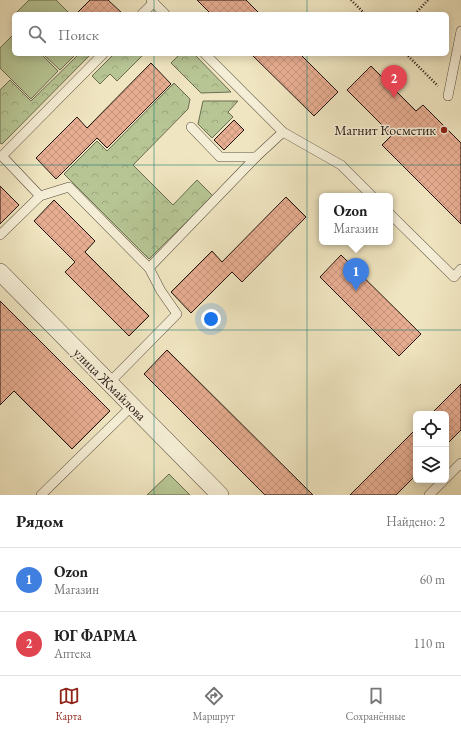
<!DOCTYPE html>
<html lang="ru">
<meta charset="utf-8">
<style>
:root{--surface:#fff;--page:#f2f2f2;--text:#222;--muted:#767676;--line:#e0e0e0;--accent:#8f2418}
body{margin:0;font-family:"EB Garamond",serif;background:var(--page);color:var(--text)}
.controls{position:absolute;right:12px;bottom:12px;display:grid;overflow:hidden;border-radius:6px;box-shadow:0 2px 10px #0003}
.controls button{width:36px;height:36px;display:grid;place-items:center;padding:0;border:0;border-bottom:1px solid var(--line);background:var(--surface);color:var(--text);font:20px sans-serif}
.you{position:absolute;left:211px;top:319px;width:14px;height:14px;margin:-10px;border:3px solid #fff;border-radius:50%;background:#1a73e8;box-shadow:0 0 0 6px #1a73e833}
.badge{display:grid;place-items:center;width:26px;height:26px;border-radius:50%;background:var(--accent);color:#fff;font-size:13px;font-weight:700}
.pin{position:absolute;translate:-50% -33px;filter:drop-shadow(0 1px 2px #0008)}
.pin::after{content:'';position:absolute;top:21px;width:14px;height:12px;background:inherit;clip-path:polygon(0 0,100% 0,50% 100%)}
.popup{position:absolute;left:319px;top:193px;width:74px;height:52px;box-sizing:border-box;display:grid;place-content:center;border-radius:6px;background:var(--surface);filter:drop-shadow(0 1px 3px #0005);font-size:13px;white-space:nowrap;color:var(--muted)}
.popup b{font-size:15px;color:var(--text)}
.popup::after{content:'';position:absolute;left:50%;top:100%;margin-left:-8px;border:8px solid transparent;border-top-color:var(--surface)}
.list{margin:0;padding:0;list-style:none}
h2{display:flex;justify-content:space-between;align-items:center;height:52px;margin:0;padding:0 16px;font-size:17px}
h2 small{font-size:13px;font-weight:400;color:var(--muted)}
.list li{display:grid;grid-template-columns:26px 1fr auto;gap:12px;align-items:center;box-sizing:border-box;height:64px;padding:0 16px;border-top:1px solid var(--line)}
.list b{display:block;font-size:15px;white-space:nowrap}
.list p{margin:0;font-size:13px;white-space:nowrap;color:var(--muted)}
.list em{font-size:13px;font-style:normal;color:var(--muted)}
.icon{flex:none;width:22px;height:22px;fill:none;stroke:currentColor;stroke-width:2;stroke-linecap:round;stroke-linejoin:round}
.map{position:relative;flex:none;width:461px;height:495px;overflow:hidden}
.search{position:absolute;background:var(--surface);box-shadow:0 2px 10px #0003;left:12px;right:12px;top:12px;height:44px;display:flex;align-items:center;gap:10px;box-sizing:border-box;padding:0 14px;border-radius:6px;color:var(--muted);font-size:15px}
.sheet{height:180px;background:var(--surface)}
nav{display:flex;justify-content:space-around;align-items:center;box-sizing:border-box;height:56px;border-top:1px solid var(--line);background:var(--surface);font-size:11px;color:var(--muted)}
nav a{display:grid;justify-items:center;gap:2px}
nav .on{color:var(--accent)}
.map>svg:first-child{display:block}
.green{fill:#b7c594;stroke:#6c6c51}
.forest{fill:url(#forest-crowns);stroke:#6c6c51}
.building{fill:url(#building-cross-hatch);stroke:#22130e}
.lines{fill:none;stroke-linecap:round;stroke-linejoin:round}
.service-casing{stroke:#55483a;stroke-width:10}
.minor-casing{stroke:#55483a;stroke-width:18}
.path{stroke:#22130e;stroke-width:2.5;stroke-dasharray:1 2;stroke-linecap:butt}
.service{stroke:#f5eed6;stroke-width:9}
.minor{stroke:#f5eed6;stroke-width:17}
.grid{fill:none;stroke:#0f766e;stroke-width:1;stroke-opacity:0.55}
.poi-dot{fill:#8f2418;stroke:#f5eed6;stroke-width:1.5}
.labels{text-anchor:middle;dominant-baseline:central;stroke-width:3;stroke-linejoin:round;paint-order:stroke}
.poi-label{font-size:14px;fill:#22130e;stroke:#f5eed6;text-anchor:end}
.street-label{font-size:14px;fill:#22130e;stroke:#f5eed6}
</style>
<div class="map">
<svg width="461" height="495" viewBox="0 0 461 495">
<defs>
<pattern id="forest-crowns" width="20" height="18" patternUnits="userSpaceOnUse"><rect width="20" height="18" fill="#b7c594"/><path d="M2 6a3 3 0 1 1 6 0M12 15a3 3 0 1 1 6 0" fill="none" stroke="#9da87e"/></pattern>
<pattern id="building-cross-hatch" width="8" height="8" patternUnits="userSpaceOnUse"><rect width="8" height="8" fill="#e7ad91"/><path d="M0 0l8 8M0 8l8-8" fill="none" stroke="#c6947c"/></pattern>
</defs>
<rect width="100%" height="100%" fill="#efe5c0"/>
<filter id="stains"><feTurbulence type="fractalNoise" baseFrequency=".005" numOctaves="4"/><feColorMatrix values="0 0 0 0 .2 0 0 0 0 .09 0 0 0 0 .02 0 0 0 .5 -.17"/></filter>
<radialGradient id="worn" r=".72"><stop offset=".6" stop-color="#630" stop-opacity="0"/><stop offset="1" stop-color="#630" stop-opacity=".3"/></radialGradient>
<g class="green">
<path d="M 29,0 L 56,0 L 70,14 L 15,14 Z"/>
<path d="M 14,34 L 14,54 L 41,54 L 58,71 L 31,99 L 0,68 L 0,48 Z"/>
<path d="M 43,54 L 76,54 L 60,70 Z"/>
<path d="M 169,474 L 190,495 L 147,495 Z"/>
</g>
<g class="forest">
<path d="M 79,54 L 91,54 L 2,144 L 0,143 L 0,90 L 10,80 L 31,101 Z"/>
<path d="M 114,54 L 142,54 L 143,55 L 117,81 L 110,74 L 100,84 L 92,76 Z"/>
<path d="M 180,54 L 194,54 L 231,92 L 201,93 L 171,63 Z"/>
<path d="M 174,83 L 190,99 L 188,109 L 133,165 L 173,205 L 197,180 L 213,196 L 149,259 L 64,174 L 97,141 L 107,151 Z"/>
<path d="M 203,101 L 238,101 L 228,112 L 233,117 L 212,138 L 198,124 Z"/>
</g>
<g class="building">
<path d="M 90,0 L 108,0 L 123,14 L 76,14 Z"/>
<path d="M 197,0 L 246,0 L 260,14 L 211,14 Z"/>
<path d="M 251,54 L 300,54 L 338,92 L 314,116 Z"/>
<path d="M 151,63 L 171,84 L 107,148 L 97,138 L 56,179 L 36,158 L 77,117 L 87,128 Z"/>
<path d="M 371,66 L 416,111 L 423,105 L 461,143 L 461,224 L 382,145 L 392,135 L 347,90 Z"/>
<path d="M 234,120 L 244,130 L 224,150 L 214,140 Z"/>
<path d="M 0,186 L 19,205 L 0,224 Z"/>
<path d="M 286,197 L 306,217 L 242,282 L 232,272 L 191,313 L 171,292 L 212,251 L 222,262 Z"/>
<path d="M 54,200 L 95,241 L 85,252 L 149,316 L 129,336 L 65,272 L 75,262 L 34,221 Z"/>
<path d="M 341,255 L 421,334 L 399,356 L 320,277 Z"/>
<path d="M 0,301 L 110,411 L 72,449 L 14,391 L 0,405 Z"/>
<path d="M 167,350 L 313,495 L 265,495 L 144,374 Z"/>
<path d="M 461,384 L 461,430 L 446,445 L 446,414 L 431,414 Z"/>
<path d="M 416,429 L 416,475 L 396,495 L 350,495 Z"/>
</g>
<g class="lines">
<defs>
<g id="service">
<path d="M 151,0 L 165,14"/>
<path d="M 142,14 L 154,2"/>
<path d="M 205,54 L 283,132 L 341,165 L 372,196"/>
<path d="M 448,96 L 461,31"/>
<path d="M 191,127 L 220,157 L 256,157"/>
<path d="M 40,196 L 69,187 L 149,268"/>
<path d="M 390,214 L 454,277 L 461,269"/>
<path d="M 0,235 L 40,196 L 2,156 L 103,54"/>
<path d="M 109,383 L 177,314 L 161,291 L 149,268 L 256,157 L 283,132"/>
<path d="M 446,478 L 461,463"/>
<path d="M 41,495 L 132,406"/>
<path d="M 429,495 L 444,480"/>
</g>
<path id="minor" d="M 0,272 L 220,495"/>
</defs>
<use href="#service" class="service-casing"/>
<use href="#minor" class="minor-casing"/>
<g class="path">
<path d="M 351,0 L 365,14"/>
<path d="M 415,14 L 428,0"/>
<path d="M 406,54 L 438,86"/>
</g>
<use href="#service" class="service"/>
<use href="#minor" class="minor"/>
</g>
<path class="grid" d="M 154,0 L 154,14M 307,0 L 307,14M 154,54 L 154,495M 307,54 L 307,495M 0,165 L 461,165M 0,330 L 461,330"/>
<circle class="poi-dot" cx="444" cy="130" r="4"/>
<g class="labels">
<g class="poi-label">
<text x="436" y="130">Магнит Косметик</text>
</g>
<g class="street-label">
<text transform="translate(110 384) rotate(45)">улица Жмайлова</text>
</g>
</g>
<rect width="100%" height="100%" filter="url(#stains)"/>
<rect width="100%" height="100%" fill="url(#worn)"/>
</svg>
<div class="controls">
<button><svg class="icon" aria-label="locate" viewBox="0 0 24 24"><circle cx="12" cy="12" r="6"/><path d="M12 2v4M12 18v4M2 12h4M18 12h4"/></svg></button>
<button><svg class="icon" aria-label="layers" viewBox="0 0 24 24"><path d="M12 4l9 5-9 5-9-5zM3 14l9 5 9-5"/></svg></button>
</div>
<div class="you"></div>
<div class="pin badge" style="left:356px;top:291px;background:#3f7fe0">1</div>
<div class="popup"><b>Ozon</b>Магазин</div>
<div class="pin badge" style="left:394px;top:98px;background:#e0444e">2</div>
<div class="search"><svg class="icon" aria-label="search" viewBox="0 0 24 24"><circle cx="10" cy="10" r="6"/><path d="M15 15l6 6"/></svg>Поиск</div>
</div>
<section class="sheet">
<h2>Рядом<small>Найдено: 2</small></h2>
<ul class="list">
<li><span class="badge" style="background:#3f7fe0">1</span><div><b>Ozon</b><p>Магазин</p></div><em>60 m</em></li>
<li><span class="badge" style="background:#e0444e">2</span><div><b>ЮГ ФАРМА</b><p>Аптека</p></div><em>110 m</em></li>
</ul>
</section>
<nav>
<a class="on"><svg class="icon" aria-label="map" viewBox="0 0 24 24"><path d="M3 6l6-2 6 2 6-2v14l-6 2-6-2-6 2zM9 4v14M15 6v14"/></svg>Карта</a>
<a><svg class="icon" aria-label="directions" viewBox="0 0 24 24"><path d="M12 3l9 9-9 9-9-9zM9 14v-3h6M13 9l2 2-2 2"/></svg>Маршрут</a>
<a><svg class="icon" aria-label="saved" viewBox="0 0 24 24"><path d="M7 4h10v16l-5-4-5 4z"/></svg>Сохранённые</a>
</nav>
